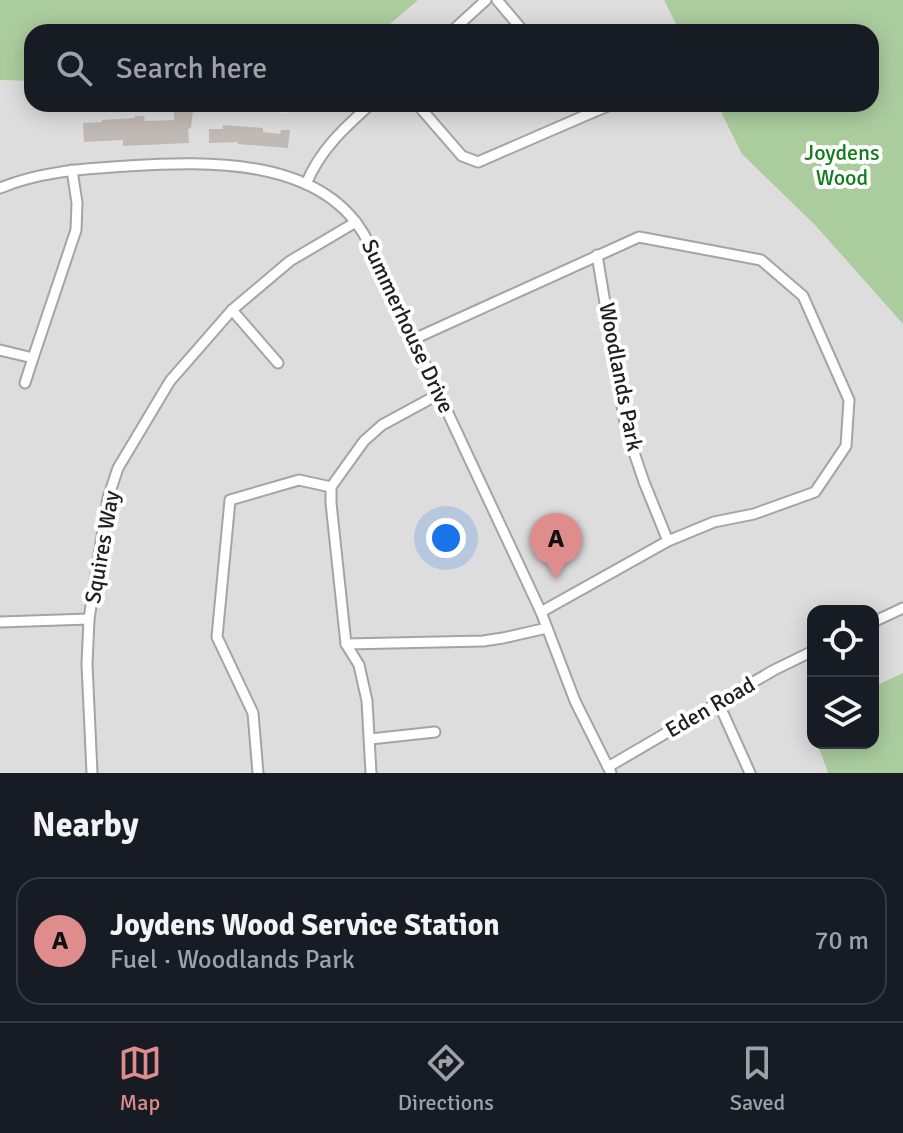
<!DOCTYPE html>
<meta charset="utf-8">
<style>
:root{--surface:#171b24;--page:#242831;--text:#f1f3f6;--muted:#9ea1a6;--line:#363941;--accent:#de8c8c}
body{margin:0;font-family:Signika,sans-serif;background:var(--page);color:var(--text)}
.controls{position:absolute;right:24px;bottom:24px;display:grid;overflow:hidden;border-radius:16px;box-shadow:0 4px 20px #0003}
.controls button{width:72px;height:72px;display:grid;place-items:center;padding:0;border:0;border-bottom:2px solid var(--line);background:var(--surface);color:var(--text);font:40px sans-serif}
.you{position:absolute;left:446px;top:538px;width:28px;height:28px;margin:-20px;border:6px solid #fff;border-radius:50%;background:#1a73e8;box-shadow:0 0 0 12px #1a73e833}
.badge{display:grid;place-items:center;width:52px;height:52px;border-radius:50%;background:var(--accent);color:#111;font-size:26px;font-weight:700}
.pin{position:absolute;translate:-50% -66px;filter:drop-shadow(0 2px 4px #0008)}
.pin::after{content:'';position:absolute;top:42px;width:28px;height:24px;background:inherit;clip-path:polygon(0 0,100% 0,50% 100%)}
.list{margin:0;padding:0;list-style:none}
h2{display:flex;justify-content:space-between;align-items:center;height:104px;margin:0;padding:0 32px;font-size:34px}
h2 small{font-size:26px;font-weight:400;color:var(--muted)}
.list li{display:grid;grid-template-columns:52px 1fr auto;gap:24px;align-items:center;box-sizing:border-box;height:128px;margin:0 16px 16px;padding:0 16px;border:2px solid var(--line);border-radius:24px}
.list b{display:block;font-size:30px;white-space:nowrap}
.list p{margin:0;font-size:26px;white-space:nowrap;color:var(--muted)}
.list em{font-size:26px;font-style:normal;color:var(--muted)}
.icon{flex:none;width:44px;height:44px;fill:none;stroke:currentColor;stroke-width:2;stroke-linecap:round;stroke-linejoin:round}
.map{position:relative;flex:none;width:903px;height:773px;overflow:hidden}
.search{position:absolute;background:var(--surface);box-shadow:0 4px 20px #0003;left:24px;right:24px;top:24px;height:88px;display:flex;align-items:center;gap:20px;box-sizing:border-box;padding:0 28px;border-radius:24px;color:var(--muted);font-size:30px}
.sheet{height:248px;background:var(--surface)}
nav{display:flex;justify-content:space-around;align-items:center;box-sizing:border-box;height:112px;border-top:2px solid var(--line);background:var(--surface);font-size:22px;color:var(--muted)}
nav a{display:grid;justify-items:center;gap:4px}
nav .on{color:var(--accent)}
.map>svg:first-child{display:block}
.residential{fill:#dedddd}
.forest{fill:#abcd9e}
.building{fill:#c1b9b4}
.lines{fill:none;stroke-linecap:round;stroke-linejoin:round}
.minor-casing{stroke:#a4a4a4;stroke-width:13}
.minor{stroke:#fff;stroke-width:9}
.labels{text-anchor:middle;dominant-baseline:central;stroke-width:8;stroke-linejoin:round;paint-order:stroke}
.park-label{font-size:22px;fill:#127b1c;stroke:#fff}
.street-label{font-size:22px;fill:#202020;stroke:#fff}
</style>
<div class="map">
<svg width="903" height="773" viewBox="0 0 903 773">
<rect width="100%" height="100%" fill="#f0ede7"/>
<g class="residential">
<path d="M 418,0 L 664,0 L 680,32 L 381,32 Z"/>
<path d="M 0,80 L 32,81 L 32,104 L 257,104 L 286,114 L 297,104 L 717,104 L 743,154 L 817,226 L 903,324 L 903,674 L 873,688 L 873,611 L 813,611 L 813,717 L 808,720 L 813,733 L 813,743 L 817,743 L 828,773 L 0,773 Z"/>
</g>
<g class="forest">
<path d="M 0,0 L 418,0 L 381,32 L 32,32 L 32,81 L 0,80 Z"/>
<path d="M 664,0 L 903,0 L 903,324 L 816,226 L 742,154 L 717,104 L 871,104 L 871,32 L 680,32 Z"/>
<path d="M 903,673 L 903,773 L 828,773 L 817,743 L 873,743 L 873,687 Z"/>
</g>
<g class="building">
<path d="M 193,110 L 191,128 L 188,129 L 189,143 L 123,146 L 123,140 L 84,142 L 83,123 L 102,122 L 102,120 L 135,118 L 135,116 L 144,116 L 145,121 L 174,120 L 174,111 Z"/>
<path d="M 223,125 L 263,128 L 263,132 L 280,134 L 281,130 L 290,130 L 288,148 L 238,144 L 238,142 L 209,143 L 209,129 L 223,129 Z"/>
</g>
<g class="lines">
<defs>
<g id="minor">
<path d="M 497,0 L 524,32"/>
<path d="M 451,32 L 486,0"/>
<path d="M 417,104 L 462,156 L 478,162 L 591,113 L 586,104"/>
<path d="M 591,113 L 613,104"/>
<path d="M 306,184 C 320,150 344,128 371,104"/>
<path d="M 0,188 C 41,171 84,169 127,166 C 208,161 324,157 367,240 L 541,612 L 575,701 L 611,773"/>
<path d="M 232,310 L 278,363"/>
<path d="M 414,339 L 639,237 L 761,260 L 803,296 L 849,400 L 846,446 L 815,492 L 754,514 L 714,522 L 668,541"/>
<path d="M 0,350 L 33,358 L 76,230 L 77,203 L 72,170"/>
<path d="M 25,383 L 33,358"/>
<path d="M 541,612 L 668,541 L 644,482 L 626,429 L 597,255"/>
<path d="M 0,622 L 89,619"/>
<path d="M 873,622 L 903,608"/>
<path d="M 346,644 L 483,641 L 503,638 L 547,628"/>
<path d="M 718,702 L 750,773"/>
<path d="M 370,739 L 435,732"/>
<path d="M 608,767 L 774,670 L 813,651"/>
<path d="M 92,773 L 87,664 L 89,619 L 108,498 L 118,468 L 170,381 L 232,310 L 290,261 L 356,222"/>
<path d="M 258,773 L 253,713 L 217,637 L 230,500 L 299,480 L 331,487"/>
<path d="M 371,773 L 367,701 L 359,665 L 346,644 L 331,503 L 331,487 L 364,441 L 382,425 L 439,394"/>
</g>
</defs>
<use href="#minor" class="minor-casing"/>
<use href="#minor" class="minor"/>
</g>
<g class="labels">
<g class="park-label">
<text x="842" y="152">Joydens<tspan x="842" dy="25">Wood</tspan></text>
</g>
<g class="street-label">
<text transform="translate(408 326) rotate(65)">Summerhouse Drive</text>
<text transform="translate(621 377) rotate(79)">Woodlands Park</text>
<text transform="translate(102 547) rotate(-80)">Squires Way</text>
<text transform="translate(710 707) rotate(-30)">Eden Road</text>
</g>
</g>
</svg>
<div class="controls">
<button><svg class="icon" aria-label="locate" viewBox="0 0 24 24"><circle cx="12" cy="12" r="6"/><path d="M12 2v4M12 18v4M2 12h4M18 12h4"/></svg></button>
<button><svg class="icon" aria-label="layers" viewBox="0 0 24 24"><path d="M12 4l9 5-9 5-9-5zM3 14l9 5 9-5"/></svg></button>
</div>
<div class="you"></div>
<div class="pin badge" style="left:556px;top:579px">A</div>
<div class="search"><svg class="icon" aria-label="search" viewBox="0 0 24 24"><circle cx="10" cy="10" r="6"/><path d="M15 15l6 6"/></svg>Search here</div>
</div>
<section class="sheet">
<h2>Nearby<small></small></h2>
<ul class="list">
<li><span class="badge">A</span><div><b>Joydens Wood Service Station</b><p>Fuel · Woodlands Park</p></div><em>70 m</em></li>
</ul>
</section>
<nav>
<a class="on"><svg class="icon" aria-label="map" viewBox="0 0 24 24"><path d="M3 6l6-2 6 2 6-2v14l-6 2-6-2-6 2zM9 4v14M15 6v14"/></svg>Map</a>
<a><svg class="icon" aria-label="directions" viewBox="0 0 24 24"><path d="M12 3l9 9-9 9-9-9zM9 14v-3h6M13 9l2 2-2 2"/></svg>Directions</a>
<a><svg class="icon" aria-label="saved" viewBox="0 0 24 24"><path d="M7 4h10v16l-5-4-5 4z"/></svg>Saved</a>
</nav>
